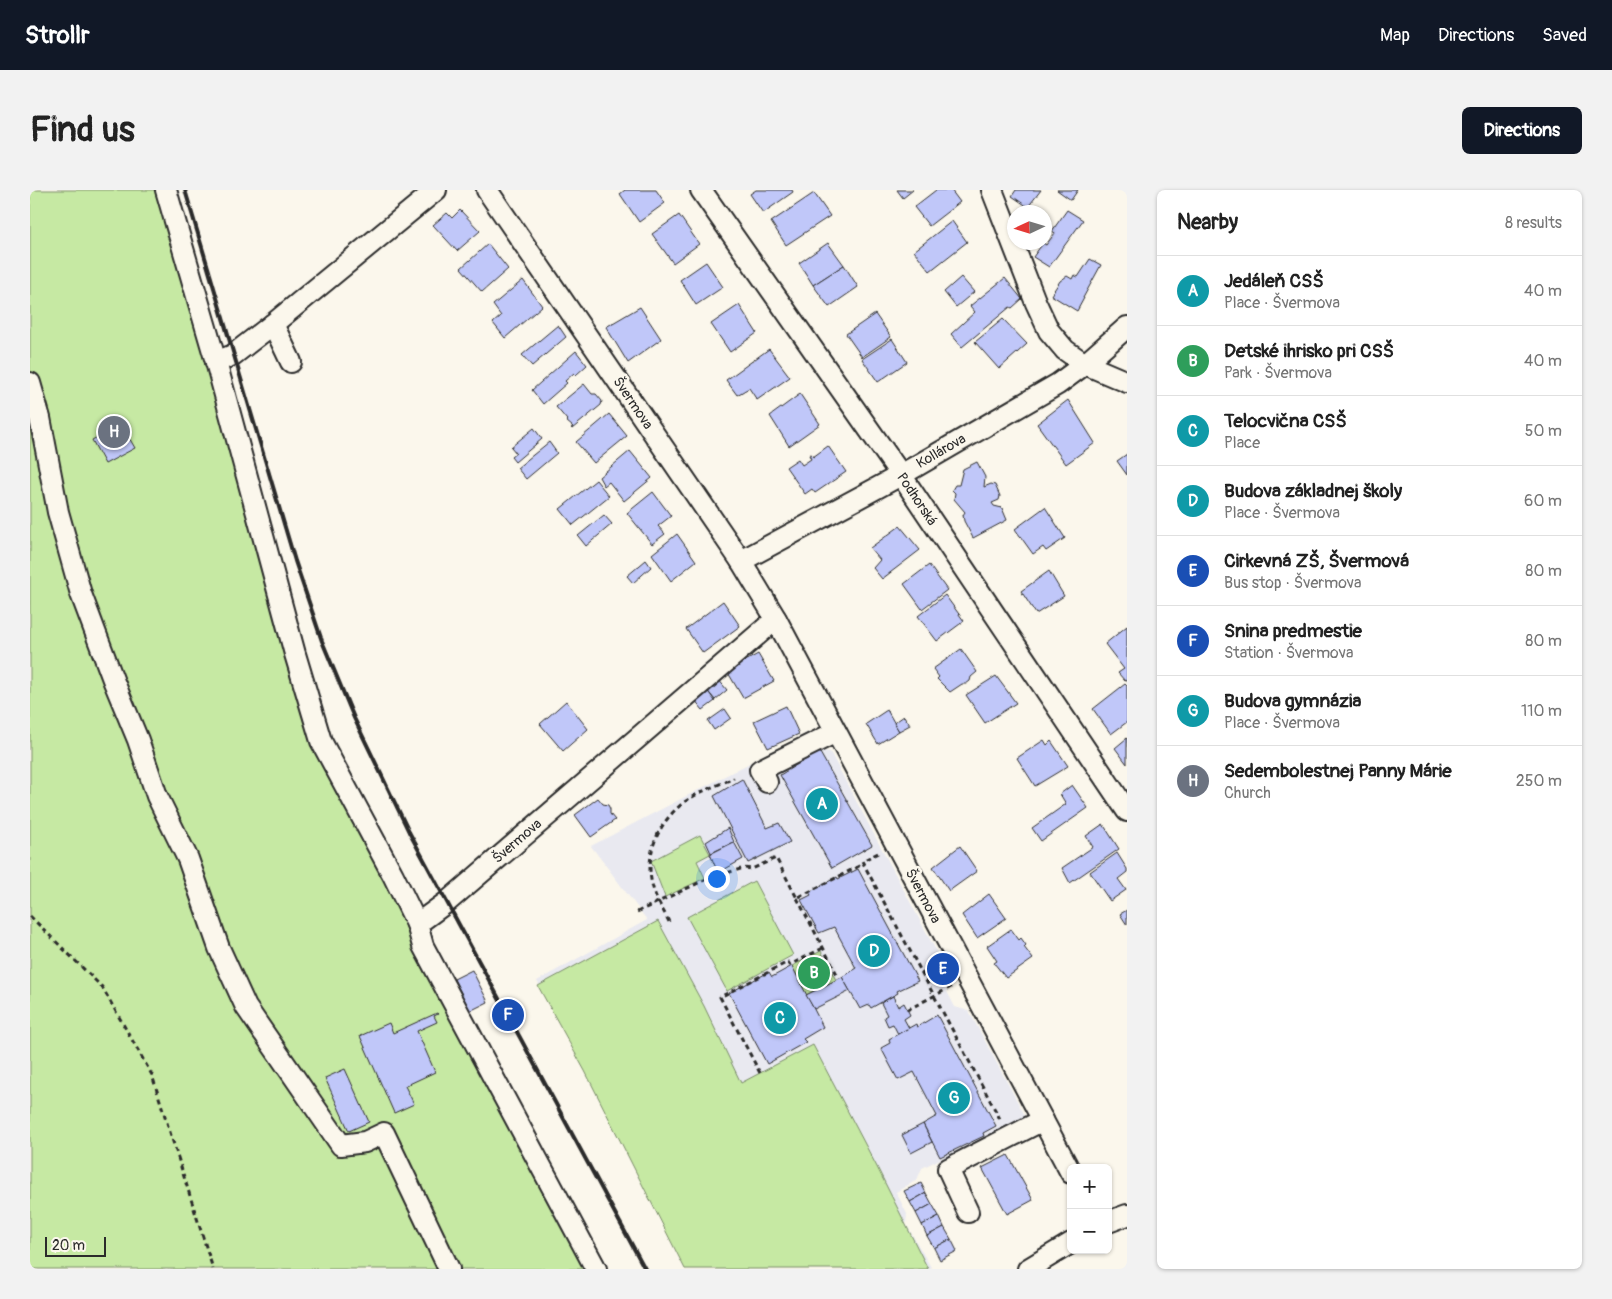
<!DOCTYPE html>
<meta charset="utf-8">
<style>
:root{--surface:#fff;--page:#f2f2f2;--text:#222;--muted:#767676;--line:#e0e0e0;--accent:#111827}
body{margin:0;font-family:Pangolin,sans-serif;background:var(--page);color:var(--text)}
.controls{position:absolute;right:15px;bottom:15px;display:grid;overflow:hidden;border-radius:8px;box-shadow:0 1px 4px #0004}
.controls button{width:45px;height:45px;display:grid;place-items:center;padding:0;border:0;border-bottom:1px solid var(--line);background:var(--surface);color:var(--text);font:25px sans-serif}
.compass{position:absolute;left:977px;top:15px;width:45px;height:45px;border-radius:50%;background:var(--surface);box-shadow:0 1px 4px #0004;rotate:266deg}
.scale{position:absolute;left:15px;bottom:12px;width:61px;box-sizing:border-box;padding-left:5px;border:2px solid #2b2b2b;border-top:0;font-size:14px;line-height:18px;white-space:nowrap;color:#2b2b2b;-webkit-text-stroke:4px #fbf7ec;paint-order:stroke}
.you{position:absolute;left:686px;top:688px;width:18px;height:18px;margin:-12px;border:4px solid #fff;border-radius:50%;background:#1a73e8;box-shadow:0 0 0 8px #1a73e833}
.badge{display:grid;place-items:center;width:32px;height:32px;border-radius:50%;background:var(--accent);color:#fff;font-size:16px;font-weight:700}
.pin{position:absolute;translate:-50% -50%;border:2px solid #fff;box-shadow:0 1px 5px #0006}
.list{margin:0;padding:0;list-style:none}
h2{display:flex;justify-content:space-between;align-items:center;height:65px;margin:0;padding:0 20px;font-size:21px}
h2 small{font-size:16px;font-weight:400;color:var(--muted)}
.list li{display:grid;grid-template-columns:32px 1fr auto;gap:15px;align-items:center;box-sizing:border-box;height:70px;padding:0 20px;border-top:1px solid var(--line)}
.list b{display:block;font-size:19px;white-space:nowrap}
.list p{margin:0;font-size:16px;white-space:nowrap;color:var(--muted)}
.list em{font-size:16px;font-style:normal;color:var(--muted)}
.map{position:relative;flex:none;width:1097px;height:1079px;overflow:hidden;border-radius:8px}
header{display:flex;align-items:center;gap:30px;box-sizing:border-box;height:70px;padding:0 25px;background:var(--accent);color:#fff}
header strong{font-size:24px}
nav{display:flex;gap:28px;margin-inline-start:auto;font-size:18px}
.intro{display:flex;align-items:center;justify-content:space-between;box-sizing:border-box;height:120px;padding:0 30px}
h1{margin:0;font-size:35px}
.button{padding:12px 22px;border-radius:8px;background:var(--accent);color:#fff;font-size:18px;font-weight:700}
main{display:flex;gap:30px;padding:0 30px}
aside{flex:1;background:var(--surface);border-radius:8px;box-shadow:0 1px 4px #0004}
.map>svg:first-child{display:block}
.built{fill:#e9e9f0}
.green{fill:#c6e9a3;stroke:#788a67}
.building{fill:#c0c7f9;stroke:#2b2b2b}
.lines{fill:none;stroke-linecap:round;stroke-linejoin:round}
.minor-casing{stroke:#2b2b2b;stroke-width:24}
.path{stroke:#2b2b2b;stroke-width:3;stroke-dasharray:5 4;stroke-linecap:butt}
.minor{stroke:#fbf7ec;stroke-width:20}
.rail{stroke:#2b2b2b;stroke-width:4}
.labels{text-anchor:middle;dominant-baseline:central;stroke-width:5;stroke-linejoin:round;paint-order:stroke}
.street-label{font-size:14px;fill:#2b2b2b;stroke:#fbf7ec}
</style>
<header>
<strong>Strollr</strong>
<nav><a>Map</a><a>Directions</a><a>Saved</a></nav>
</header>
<div class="intro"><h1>Find us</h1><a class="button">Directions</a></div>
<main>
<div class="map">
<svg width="1097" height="1079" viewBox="0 0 1097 1079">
<rect width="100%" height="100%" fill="#fbf7ec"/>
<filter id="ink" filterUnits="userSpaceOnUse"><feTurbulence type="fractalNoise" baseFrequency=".02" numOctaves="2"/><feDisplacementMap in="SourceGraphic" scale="10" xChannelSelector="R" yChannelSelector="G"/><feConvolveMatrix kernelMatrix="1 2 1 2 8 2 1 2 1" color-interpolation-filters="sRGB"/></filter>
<g filter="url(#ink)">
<path class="built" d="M 779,542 L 790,561 L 800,562 L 909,766 L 905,778 L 925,817 L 939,821 L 1000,935 L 926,971 L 914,967 L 892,978 L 887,990 L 866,1002 L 877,1024 L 876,1034 L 902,1079 L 656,1079 L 557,882 L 507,791 L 617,730 L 561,656 Z"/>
<g class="green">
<path d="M 0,0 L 130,0 L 277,539 L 375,732 L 559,1079 L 0,1079 Z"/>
<path d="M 670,645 L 680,664 L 667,671 L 675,688 L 635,707 L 621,671 Z"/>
<path d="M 724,691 L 763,765 L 697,801 L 657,727 Z"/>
<path d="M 628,731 L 674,816 L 711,893 L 783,855 L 847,977 L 898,1079 L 655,1079 L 555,881 L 508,796 Z"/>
<path d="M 791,761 L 806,790 L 776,805 L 762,776 Z"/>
</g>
<g class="building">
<path d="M 595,0 L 626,0 L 635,13 L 609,32 L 590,4 Z"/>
<path d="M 726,0 L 762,0 L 763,2 L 733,23 L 720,4 Z"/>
<path d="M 867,0 L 883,0 L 873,8 Z"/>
<path d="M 906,0 L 921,0 L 930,12 L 899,36 L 884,17 Z"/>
<path d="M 986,0 L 1011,0 L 998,17 L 982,6 Z"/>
<path d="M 1027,0 L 1048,0 L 1041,10 Z"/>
<path d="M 784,3 L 800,26 L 756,55 L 741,32 Z"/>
<path d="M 430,20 L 450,41 L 427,61 L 403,35 L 417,23 L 422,28 Z"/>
<path d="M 1037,20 L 1053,30 L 1019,77 L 1003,67 L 1013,53 L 1016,55 L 1025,43 L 1022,41 Z"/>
<path d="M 649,25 L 669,54 L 643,73 L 622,44 Z"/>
<path d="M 922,31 L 937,52 L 900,81 L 884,61 Z"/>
<path d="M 798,53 L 814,75 L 783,95 L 769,73 Z"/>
<path d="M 458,54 L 478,79 L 452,102 L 431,78 Z"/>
<path d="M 1060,69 L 1071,75 L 1053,108 L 1054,108 L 1047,121 L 1021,105 L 1030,91 L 1037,86 L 1042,89 L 1044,85 L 1048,87 Z"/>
<path d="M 676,72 L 693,97 L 666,115 L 650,90 Z"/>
<path d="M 814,75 L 828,97 L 799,117 L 783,95 Z"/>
<path d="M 931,87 L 944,102 L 926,117 L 914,102 Z"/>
<path d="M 975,88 L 992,109 L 982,118 L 980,117 L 932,157 L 921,144 L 945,122 L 940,116 Z"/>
<path d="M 493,90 L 512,116 L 475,148 L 463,133 L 471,126 L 463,115 Z"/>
<path d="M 709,115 L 727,143 L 700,162 L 681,134 Z"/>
<path d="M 610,117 L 631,149 L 598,173 L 576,137 Z"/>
<path d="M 845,124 L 861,147 L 832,167 L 816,144 Z"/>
<path d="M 973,129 L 997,154 L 969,179 L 945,152 Z"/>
<path d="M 528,135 L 536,147 L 502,176 L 492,165 Z"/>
<path d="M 862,149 L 877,172 L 848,192 L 832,169 Z"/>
<path d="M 739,159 L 760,187 L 727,210 L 719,198 L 707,205 L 696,190 Z"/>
<path d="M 546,161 L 557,175 L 546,185 L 544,183 L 535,191 L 537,193 L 513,214 L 502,200 Z"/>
<path d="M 554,194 L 562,204 L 566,204 L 572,211 L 571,215 L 542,239 L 541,238 L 543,237 L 536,231 L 537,230 L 526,217 Z"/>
<path d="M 770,204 L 790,234 L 759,256 L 740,226 Z"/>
<path d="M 1038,210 L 1065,253 L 1036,274 L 1007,234 Z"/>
<path d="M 579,224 L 597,246 L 564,273 L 546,252 Z"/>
<path d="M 91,234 L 105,258 L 75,274 L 62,250 Z"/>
<path d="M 504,238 L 512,249 L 485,272 L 481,267 L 486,263 L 481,257 Z"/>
<path d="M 519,252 L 527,263 L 496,289 L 487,278 Z"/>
<path d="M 798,256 L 816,282 L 785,303 L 782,299 L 775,304 L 756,277 L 768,269 L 772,275 L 781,269 L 779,265 L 781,264 L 783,267 Z"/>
<path d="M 600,261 L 622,288 L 594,311 L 579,292 L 574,296 L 569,287 Z"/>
<path d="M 1097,264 L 1097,285 L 1087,271 Z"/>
<path d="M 947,272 L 955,287 L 954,297 L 961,294 L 965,295 L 970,306 L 969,310 L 962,313 L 964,316 L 972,318 L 977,330 L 943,348 L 934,331 L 933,325 L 935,322 L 924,309 L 925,303 L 922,300 L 925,295 L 929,295 L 933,279 Z"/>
<path d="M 566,290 L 579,306 L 543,335 L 530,319 Z"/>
<path d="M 623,302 L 641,326 L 628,336 L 635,344 L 622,354 L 597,323 Z"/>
<path d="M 1015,317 L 1035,348 L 1016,361 L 1013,357 L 1003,364 L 985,339 Z"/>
<path d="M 574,325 L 582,334 L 556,356 L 548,346 Z"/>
<path d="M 870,336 L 890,360 L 852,389 L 843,378 L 850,370 L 840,358 Z"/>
<path d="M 647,344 L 666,371 L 641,391 L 622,364 Z"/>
<path d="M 616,370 L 621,377 L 603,393 L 597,386 Z"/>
<path d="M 899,375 L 917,400 L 892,419 L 874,394 Z"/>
<path d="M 1019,381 L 1034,406 L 1006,424 L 991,401 Z"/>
<path d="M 915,405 L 934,431 L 907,451 L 888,426 Z"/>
<path d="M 693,411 L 710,436 L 673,463 L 656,439 Z"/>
<path d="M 1097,436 L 1097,490 L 1095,491 L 1088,483 L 1094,479 L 1075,454 Z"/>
<path d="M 931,459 L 947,482 L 941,487 L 940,491 L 936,494 L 932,494 L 920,502 L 907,489 L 909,487 L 903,479 Z"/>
<path d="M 728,464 L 744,491 L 713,508 L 697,481 Z"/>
<path d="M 966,486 L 986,513 L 955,533 L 936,505 Z"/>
<path d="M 688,489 L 697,500 L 685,510 L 676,499 Z"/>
<path d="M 1095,494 L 1097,496 L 1097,532 L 1081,544 L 1063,519 Z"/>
<path d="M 676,499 L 685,511 L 673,520 L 664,509 Z"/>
<path d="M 536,511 L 558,539 L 533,561 L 510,534 Z"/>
<path d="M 756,516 L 769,544 L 738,558 L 724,531 Z"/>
<path d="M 695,519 L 701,528 L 684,540 L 678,531 Z"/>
<path d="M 857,520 L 869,541 L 848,554 L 836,534 Z"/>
<path d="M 874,526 L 880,535 L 869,541 L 864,533 Z"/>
<path d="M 1097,548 L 1097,574 L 1085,558 Z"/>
<path d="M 1014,550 L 1017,555 L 1021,551 L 1038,576 L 1005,596 L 987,568 Z"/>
<path d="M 789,561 L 842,655 L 802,678 L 750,585 Z"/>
<path d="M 712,589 L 737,638 L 749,633 L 760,652 L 718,673 L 684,606 Z"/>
<path d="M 1042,595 L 1058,618 L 1011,651 L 1002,638 L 1036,614 L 1030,604 Z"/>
<path d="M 568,608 L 573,614 L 578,615 L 580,619 L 580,624 L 585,630 L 561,647 L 545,625 Z"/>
<path d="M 1073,634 L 1089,659 L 1040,693 L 1032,678 L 1063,657 L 1056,646 Z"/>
<path d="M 698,638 L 704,652 L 681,663 L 676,652 Z"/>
<path d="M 704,652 L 713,669 L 688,683 L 680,664 Z"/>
<path d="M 930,656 L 947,681 L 919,701 L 903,677 Z"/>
<path d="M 1087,663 L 1097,679 L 1097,682 L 1088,689 L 1096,700 L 1080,711 L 1060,682 Z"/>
<path d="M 828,679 L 888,791 L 867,801 L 868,803 L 841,818 L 839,815 L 830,819 L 812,787 L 826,778 L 804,737 L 789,743 L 771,710 L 781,705 L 779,702 L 807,687 L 808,689 Z"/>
<path d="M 959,704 L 976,728 L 947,748 L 932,725 Z"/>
<path d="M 1097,720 L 1097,735 L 1090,724 Z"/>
<path d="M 981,739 L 989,750 L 991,748 L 996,755 L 994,757 L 1003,769 L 976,788 L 964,773 L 967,771 L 957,756 Z"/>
<path d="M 762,776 L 793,837 L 773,849 L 776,852 L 737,874 L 699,803 L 739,782 L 742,787 Z"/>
<path d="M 442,780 L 458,812 L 440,821 L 424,789 Z"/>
<path d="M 812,787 L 820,801 L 784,819 L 776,805 Z"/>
<path d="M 863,806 L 868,817 L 874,813 L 880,825 L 874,829 L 879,838 L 868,844 L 863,834 L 858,836 L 854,827 L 857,825 L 851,813 Z"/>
<path d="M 407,823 L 408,824 L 404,826 L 407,832 L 387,841 L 405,882 L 375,896 L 384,914 L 364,923 L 330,846 L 359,833 L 363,843 Z"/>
<path d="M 907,825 L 966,936 L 953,943 L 954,946 L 910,967 L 893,934 L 907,926 L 884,882 L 868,890 L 851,858 L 860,853 L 859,849 L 886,834 L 887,837 Z"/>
<path d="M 315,879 L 339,932 L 319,941 L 295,888 Z"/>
<path d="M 893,934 L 902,952 L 881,963 L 872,945 Z"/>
<path d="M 978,965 L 1003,1010 L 977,1024 L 952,978 Z"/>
<path d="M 891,993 L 896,1003 L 880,1012 L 874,1001 Z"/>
<path d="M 896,1003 L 902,1014 L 886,1023 L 880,1012 Z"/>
<path d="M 902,1014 L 909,1026 L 892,1035 L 886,1023 Z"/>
<path d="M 909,1026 L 914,1037 L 897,1046 L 892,1035 Z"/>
<path d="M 914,1037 L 921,1049 L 904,1058 L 897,1046 Z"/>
<path d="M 921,1049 L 927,1061 L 910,1070 L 904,1058 Z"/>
</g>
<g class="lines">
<defs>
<g id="minor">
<path d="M 136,0 L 186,172 L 265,464 L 291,551 L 363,685 L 387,734 L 393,756 L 566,1079"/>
<path d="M 457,0 L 711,371 L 746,429 L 1041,983"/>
<path d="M 671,0 L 871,285 L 1097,621"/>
<path d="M 962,0 L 1006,113 L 1019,141 L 1035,160 L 1055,174 L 1097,192"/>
<path d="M 243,134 L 261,172"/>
<path d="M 186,172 L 203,165 L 243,134 L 406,0"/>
<path d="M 0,193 L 10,228 L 28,322 L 51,404 L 84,492 L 108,550 L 127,606 L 158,669 L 189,758 L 216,817 L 311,955 L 335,952 L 354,943 L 419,1079"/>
<path d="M 711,371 L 871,285 L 1028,194 L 1055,174 L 1097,137"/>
<path d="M 737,592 L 730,580 L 806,542"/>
<path d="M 387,734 L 417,712 L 746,429"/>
<path d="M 938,1022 L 918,979 L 1013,930"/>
<path d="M 1078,1032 L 1097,1025"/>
<path d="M 998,1079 L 1041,1053"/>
</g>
</defs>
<use href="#minor" class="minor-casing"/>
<g class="path">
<path d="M 848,663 L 832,671 L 970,929"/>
<path d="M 767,708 L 809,788"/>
<path d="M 607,722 L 679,688 L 714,678 L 722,679 L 746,668 L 767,708 L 833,674"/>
<path d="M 0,726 L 72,797 L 122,885 L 183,1079"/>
<path d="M 639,732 C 634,721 626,710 623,698 C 613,665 629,630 656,611 C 670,601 688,595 704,588"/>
<path d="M 877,820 L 921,797"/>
<path d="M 730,883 L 690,807 L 758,772 L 760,775 L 793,758"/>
</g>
<use href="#minor" class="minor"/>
<path class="rail" d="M 155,0 L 265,371 L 292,451 L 324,528 L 379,642 L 615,1079"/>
</g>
</g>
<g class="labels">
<g class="street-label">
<text transform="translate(603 213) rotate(56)">Švermova</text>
<text transform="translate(911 261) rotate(-30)">Kollárova</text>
<text transform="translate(887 309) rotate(56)">Podhorská</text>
<text transform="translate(487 651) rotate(-41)">Švermova</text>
<text transform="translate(893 706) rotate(62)">Švermova</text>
</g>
</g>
</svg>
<div class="controls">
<button>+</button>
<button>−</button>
</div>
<svg class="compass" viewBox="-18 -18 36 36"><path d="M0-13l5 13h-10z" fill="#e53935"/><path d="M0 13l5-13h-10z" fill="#767676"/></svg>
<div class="scale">20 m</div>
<div class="you"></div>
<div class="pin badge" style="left:792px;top:614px;background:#0f9aa8">A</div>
<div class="pin badge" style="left:784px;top:783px;background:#2e9e5b">B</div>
<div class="pin badge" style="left:750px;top:828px;background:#0f9aa8">C</div>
<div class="pin badge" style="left:844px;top:761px;background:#0f9aa8">D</div>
<div class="pin badge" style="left:913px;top:779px;background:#1a4fb4">E</div>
<div class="pin badge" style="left:478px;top:825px;background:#1a4fb4">F</div>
<div class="pin badge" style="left:924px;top:908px;background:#0f9aa8">G</div>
<div class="pin badge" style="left:84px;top:242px;background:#6b7280">H</div>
</div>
<aside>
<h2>Nearby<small>8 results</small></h2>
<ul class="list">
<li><span class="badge" style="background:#0f9aa8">A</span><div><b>Jedáleň CSŠ</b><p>Place · Švermova</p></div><em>40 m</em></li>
<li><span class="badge" style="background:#2e9e5b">B</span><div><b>Detské ihrisko pri CSŠ</b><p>Park · Švermova</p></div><em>40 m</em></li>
<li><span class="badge" style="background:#0f9aa8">C</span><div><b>Telocvična CSŠ</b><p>Place</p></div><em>50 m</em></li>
<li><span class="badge" style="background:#0f9aa8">D</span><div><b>Budova základnej školy</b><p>Place · Švermova</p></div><em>60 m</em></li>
<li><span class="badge" style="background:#1a4fb4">E</span><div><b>Cirkevná ZŠ, Švermová</b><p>Bus stop · Švermova</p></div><em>80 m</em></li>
<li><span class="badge" style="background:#1a4fb4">F</span><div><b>Snina predmestie</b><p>Station · Švermova</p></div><em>80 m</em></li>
<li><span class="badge" style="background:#0f9aa8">G</span><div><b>Budova gymnázia</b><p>Place · Švermova</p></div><em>110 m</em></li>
<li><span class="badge" style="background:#6b7280">H</span><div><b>Sedembolestnej Panny Márie</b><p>Church</p></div><em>250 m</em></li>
</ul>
</aside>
</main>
